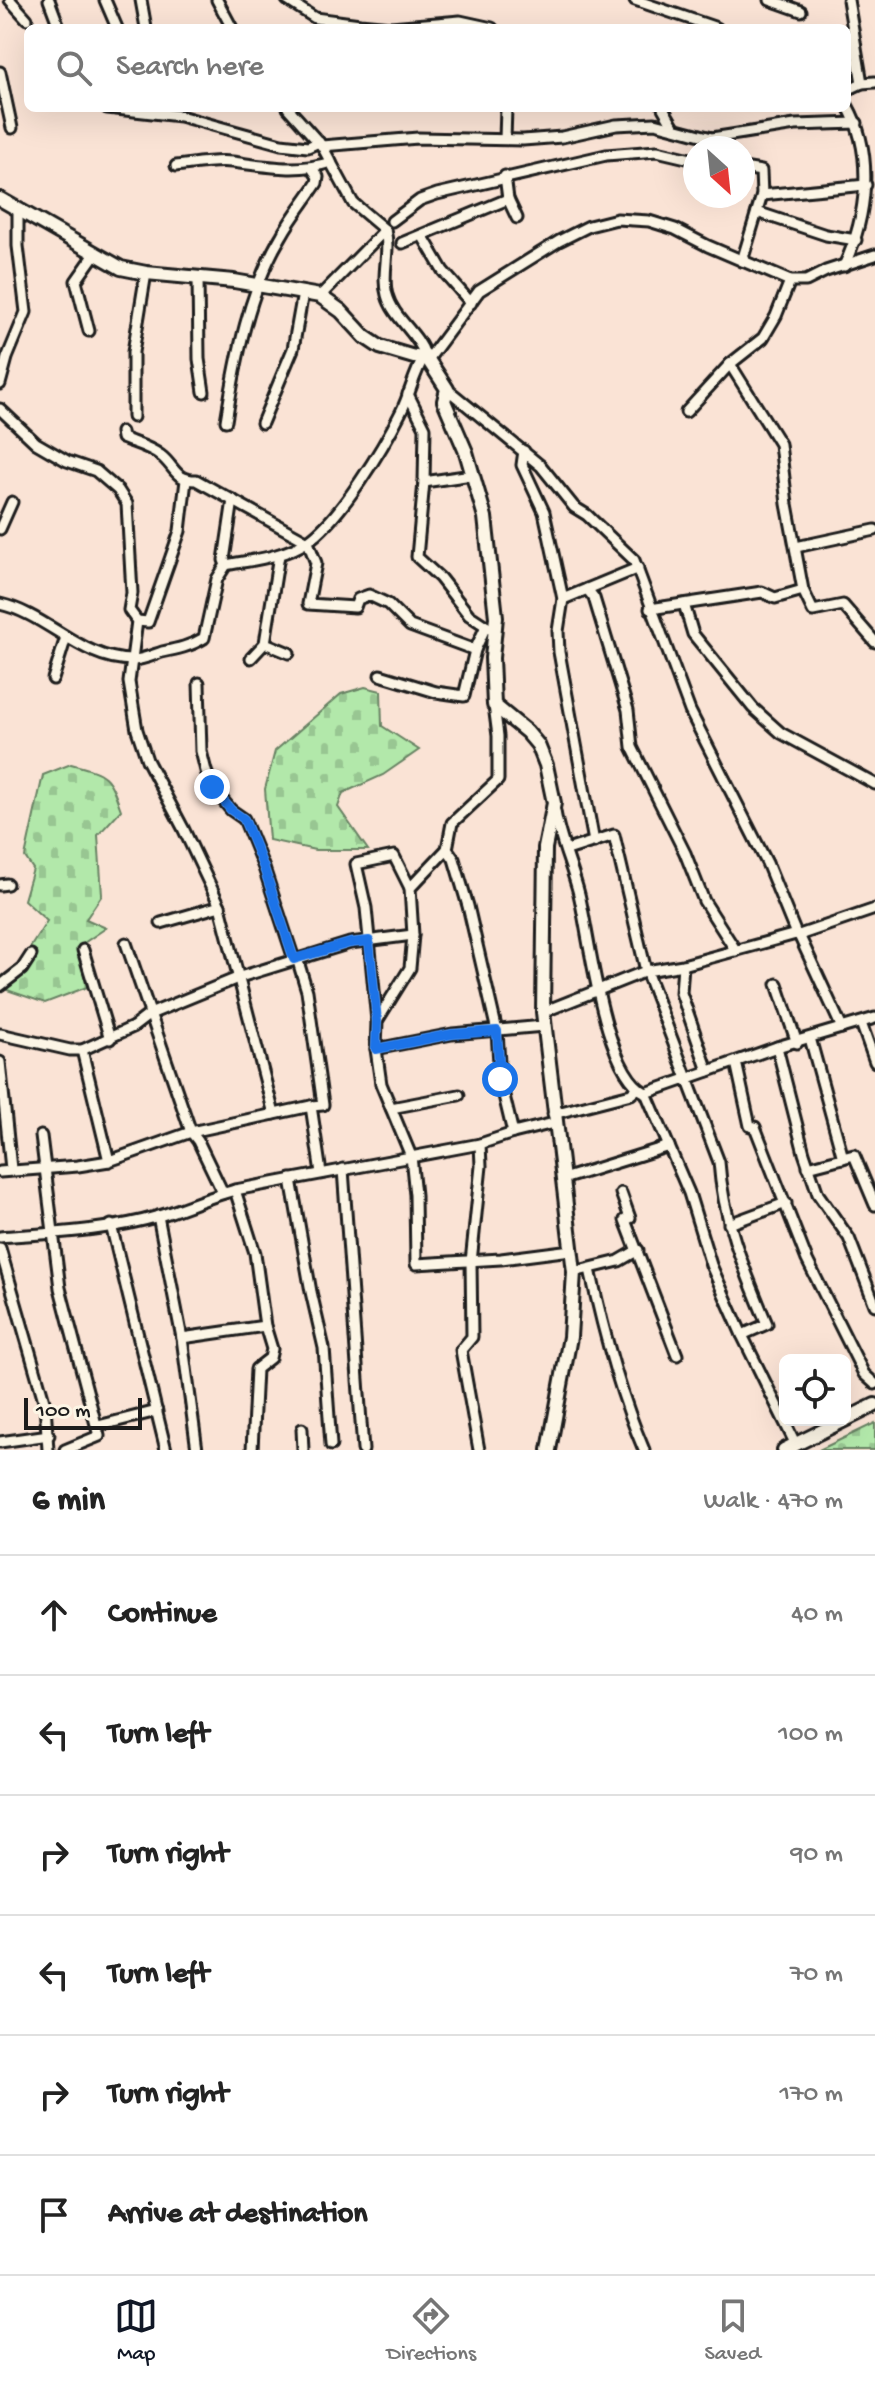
<!DOCTYPE html>
<meta charset="utf-8">
<style>
:root{--surface:#fff;--page:#f2f2f2;--text:#222;--muted:#767676;--line:#e0e0e0;--accent:#111827}
body{margin:0;font-family:"Gochi Hand",sans-serif;background:var(--page);color:var(--text)}
.controls{position:absolute;right:24px;bottom:24px;display:grid;overflow:hidden;border-radius:12px;box-shadow:0 8px 32px #0002}
.controls button{width:72px;height:72px;display:grid;place-items:center;padding:0;border:0;border-bottom:2px solid var(--line);background:var(--surface);color:var(--text);font:40px sans-serif}
.compass{position:absolute;left:683px;top:136px;width:72px;height:72px;border-radius:50%;background:var(--surface);box-shadow:0 8px 32px #0002;rotate:153deg}
.scale{position:absolute;left:24px;bottom:20px;width:118px;box-sizing:border-box;padding-left:8px;border:4px solid #1c1c1c;border-top:0;font-size:22px;line-height:28px;white-space:nowrap;color:#1c1c1c;-webkit-text-stroke:6px #fcf5e5;paint-order:stroke}
.stop{position:absolute;width:24px;height:24px;margin:-18px;border:6px solid #1a73e8;border-radius:50%;background:#fff}
.stop.end{background:#1a73e8;border-color:#fff;box-shadow:0 2px 8px #0008}
.list{margin:0;padding:0;list-style:none}
h2{display:flex;justify-content:space-between;align-items:center;height:104px;margin:0;padding:0 32px;font-size:34px}
h2 small{font-size:26px;font-weight:400;color:var(--muted)}
.list li{display:grid;grid-template-columns:52px 1fr auto;gap:24px;align-items:center;box-sizing:border-box;height:120px;padding:0 32px;border-top:2px solid var(--line)}
.list b{display:block;font-size:30px;white-space:nowrap}
.list em{font-size:26px;font-style:normal;color:var(--muted)}
.icon{flex:none;width:44px;height:44px;fill:none;stroke:currentColor;stroke-width:2;stroke-linecap:round;stroke-linejoin:round}
.map{position:relative;flex:none;width:875px;height:1450px;overflow:hidden}
.search{position:absolute;background:var(--surface);box-shadow:0 8px 32px #0002;left:24px;right:24px;top:24px;height:88px;display:flex;align-items:center;gap:20px;box-sizing:border-box;padding:0 28px;border-radius:12px;color:var(--muted);font-size:30px}
.sheet{height:824px;background:var(--surface)}
nav{display:flex;justify-content:space-around;align-items:center;box-sizing:border-box;height:112px;border-top:2px solid var(--line);background:var(--surface);font-size:22px;color:var(--muted)}
nav a{display:grid;justify-items:center;gap:4px}
nav .on{color:var(--accent)}
.map>svg:first-child{display:block}
.cemetery{fill:url(#cemetery-stones);stroke:#678263;stroke-width:2}
.lines{fill:none;stroke-linecap:round;stroke-linejoin:round}
.street-casing{stroke:#1c1c1c;stroke-width:15}
.secondary-casing{stroke:#1c1c1c;stroke-width:18}
.street{stroke:#fcf5e5;stroke-width:9}
.secondary{stroke:#fcf5e5;stroke-width:12}
.route{stroke:#1a73e8;stroke-width:10}
</style>
<div class="map">
<svg width="875" height="1450" viewBox="0 0 875 1450">
<defs>
<pattern id="cemetery-stones" width="16" height="16" patternUnits="userSpaceOnUse" patternTransform="scale(2)"><rect width="16" height="16" fill="#b2e8aa"/><path d="M2 7V4a2 2 0 0 1 4 0v3zM10 15v-3a2 2 0 0 1 4 0v3z" fill="#98c692"/></pattern>
</defs>
<rect width="100%" height="100%" fill="#fae3d5"/>
<filter id="ink" filterUnits="userSpaceOnUse"><feTurbulence type="fractalNoise" baseFrequency=".0125" numOctaves="2"/><feDisplacementMap in="SourceGraphic" scale="16" xChannelSelector="R" yChannelSelector="G"/><feConvolveMatrix kernelMatrix="1 2 1 2 8 2 1 2 1" color-interpolation-filters="sRGB"/></filter>
<g filter="url(#ink)">
<g class="cemetery">
<path d="M 365,687 L 381,691 L 382,726 L 419,750 L 383,775 L 343,793 L 338,807 L 368,850 L 315,850 L 269,840 L 265,789 L 275,751 L 341,694 Z"/>
<path d="M 71,764 C 108,774 108,774 121,810 L 98,835 L 102,895 L 86,919 L 106,928 L 78,947 L 87,987 L 45,1003 L 4,989 L 47,921 L 24,900 L 33,869 L 25,857 L 43,775 Z"/>
<path d="M 875,1423 L 875,1450 L 819,1450 Z"/>
</g>
<g class="lines">
<defs>
<g id="street">
<path d="M 10,0 L 27,19"/>
<path d="M 49,0 L 58,24"/>
<path d="M 105,0 L 117,28"/>
<path d="M 141,0 L 146,28"/>
<path d="M 217,0 L 232,28"/>
<path d="M 287,0 L 315,18 L 360,24 L 391,27 L 460,21 L 492,28"/>
<path d="M 635,0 L 717,28"/>
<path d="M 770,0 L 801,11"/>
<path d="M 848,0 L 862,83"/>
<path d="M 0,72 L 12,128"/>
<path d="M 847,90 L 862,83 L 875,82"/>
<path d="M 107,108 L 180,116 L 281,144 L 308,147 L 319,142"/>
<path d="M 663,108 L 674,127"/>
<path d="M 505,139 L 506,108"/>
<path d="M 322,146 L 418,138 L 523,140 L 562,137 L 616,125 L 655,123 L 712,138 L 795,125 L 857,123"/>
<path d="M 176,166 C 194,164 214,160 232,162 C 265,166 298,173 331,162"/>
<path d="M 505,176 L 508,199 L 517,218"/>
<path d="M 762,195 L 866,185"/>
<path d="M 757,212 L 826,235 L 856,240"/>
<path d="M 392,221 L 420,200 L 437,194 L 606,155 L 657,151 L 695,160"/>
<path d="M 422,235 L 443,271 L 471,303"/>
<path d="M 402,243 L 508,199"/>
<path d="M 742,261 L 762,195 L 761,171 L 743,168"/>
<path d="M 844,266 C 867,217 875,154 847,105"/>
<path d="M 198,277 L 199,359 L 204,392"/>
<path d="M 320,296 L 385,230"/>
<path d="M 89,331 L 76,281 L 95,254"/>
<path d="M 427,361 L 479,291 L 559,241 L 589,226 L 617,219 L 649,221 L 675,229 L 708,246 L 790,281 L 806,281 L 826,271 L 875,255"/>
<path d="M 730,364 L 780,444 L 787,504 L 803,590 L 813,611 L 843,605 L 875,642"/>
<path d="M 0,384 L 7,358 L 26,312 L 18,246 L 18,210"/>
<path d="M 447,389 L 541,466 L 574,507 L 587,515 L 634,560 L 690,711 L 767,863 L 796,934"/>
<path d="M 408,394 L 425,428 L 424,482"/>
<path d="M 0,409 L 36,443 L 67,461 L 96,471 L 118,490 L 127,504 L 132,593 L 129,610 L 137,621 L 129,682 L 137,730 L 147,760 L 183,828 L 220,906 L 274,1114"/>
<path d="M 686,412 L 730,364 L 763,338 L 776,316 L 790,281"/>
<path d="M 133,417 L 133,352 L 146,273"/>
<path d="M 226,421 C 236,359 249,289 282,235 C 292,217 306,200 317,183 L 318,177 L 312,168"/>
<path d="M 262,423 L 293,349 L 303,293"/>
<path d="M 121,432 L 122,438 C 134,443 150,447 160,455 C 175,466 174,480 196,480 L 308,542 L 316,563 L 308,604 L 355,607 L 358,599 L 369,595 L 388,604 L 410,626 L 475,650"/>
<path d="M 524,451 L 522,465 L 544,512 L 563,599 L 558,631 L 559,652 L 594,842"/>
<path d="M 472,475 L 424,482 L 417,557 L 440,578 L 469,615 L 495,632"/>
<path d="M 0,529 L 12,502"/>
<path d="M 796,547 L 875,530"/>
<path d="M 226,565 L 224,560 L 233,500"/>
<path d="M 587,589 L 594,598 L 628,710 L 632,747 L 685,853 L 704,901 L 736,951"/>
<path d="M 563,599 L 638,568"/>
<path d="M 0,604 C 47,614 81,660 132,660 C 142,660 153,655 162,652 C 177,649 191,646 204,638 L 217,579 L 226,565 C 252,560 285,557 308,541 C 341,518 383,448 401,412 C 411,392 413,375 425,355 C 418,333 393,318 387,295 C 381,274 391,251 385,230 L 353,203 L 322,146 L 288,108"/>
<path d="M 684,604 L 693,634 L 753,708 L 781,733 L 875,784"/>
<path d="M 650,609 L 762,592 L 775,598 L 803,590"/>
<path d="M 137,621 L 148,622 L 180,531 L 186,480"/>
<path d="M 265,643 L 289,653"/>
<path d="M 251,658 L 265,643 L 279,555"/>
<path d="M 380,675 L 436,692 L 464,696 L 475,650 L 486,626"/>
<path d="M 53,679 L 66,637"/>
<path d="M 199,683 L 201,751 L 206,771 L 212,787 L 231,810 L 244,819 L 264,868 L 294,959"/>
<path d="M 494,705 L 498,736 L 498,780 L 452,823 L 447,849 L 410,888 L 413,935 L 410,968 L 377,1021 L 376,1049 L 381,1084 L 411,1156 L 415,1195 L 416,1264 L 501,1259 L 571,1250"/>
<path d="M 555,811 C 559,839 572,866 579,894 C 590,938 603,1072 646,1093 L 689,1193 L 711,1265 L 742,1335 L 796,1445"/>
<path d="M 447,849 L 454,859 L 468,906 L 497,1031 L 500,1079 L 513,1133"/>
<path d="M 567,850 L 614,835 L 646,971 L 719,1162 C 723,1221 745,1271 767,1324 L 742,1335"/>
<path d="M 0,885 L 7,884"/>
<path d="M 161,923 L 220,906"/>
<path d="M 799,935 L 842,1028"/>
<path d="M 126,943 L 191,1132 L 198,1141 L 223,1193"/>
<path d="M 83,950 L 110,1039"/>
<path d="M 297,958 L 307,991 L 323,1105 L 311,1106"/>
<path d="M 683,965 L 681,993 L 708,1071"/>
<path d="M 777,984 L 797,1043"/>
<path d="M 0,986 L 22,969 L 31,955"/>
<path d="M 543,1012 L 646,971 L 683,965 L 796,934 L 799,935 L 875,909"/>
<path d="M 377,1021 L 366,908 L 356,864 L 394,856 L 410,888"/>
<path d="M 861,1023 L 875,1062"/>
<path d="M 0,1034 L 70,1050 L 82,1050 L 133,1027 L 150,1014 L 240,977 L 350,943 L 413,935"/>
<path d="M 810,1038 L 843,1158"/>
<path d="M 777,1047 L 804,1153 L 818,1194 L 849,1238 L 875,1305"/>
<path d="M 376,1049 L 452,1034 L 544,1026"/>
<path d="M 82,1050 L 109,1161"/>
<path d="M 0,1062 L 11,1169"/>
<path d="M 736,1062 L 750,1126 L 755,1127 L 807,1260 L 864,1374 L 875,1384"/>
<path d="M 646,1093 L 777,1047 L 875,1018"/>
<path d="M 391,1108 L 459,1095"/>
<path d="M 553,1114 L 631,1094 L 637,1089"/>
<path d="M 41,1136 L 60,1288 L 99,1436 L 65,1450"/>
<path d="M 808,1167 L 854,1155 L 875,1205"/>
<path d="M 343,1169 L 363,1450"/>
<path d="M 0,1172 L 78,1166 L 109,1161 L 191,1132 L 311,1106 L 321,1173"/>
<path d="M 291,1179 L 311,1292 L 324,1348 L 331,1445"/>
<path d="M 563,1179 L 669,1146"/>
<path d="M 235,1190 L 255,1253 L 265,1326 L 272,1349 L 270,1358 L 256,1369 L 252,1450"/>
<path d="M 621,1193 L 630,1218 L 625,1220 L 677,1355"/>
<path d="M 158,1216 L 182,1338 L 197,1450"/>
<path d="M 729,1224 L 786,1203"/>
<path d="M 111,1225 L 166,1450"/>
<path d="M 0,1237 C 52,1233 109,1231 159,1216 C 184,1208 209,1197 235,1190 L 480,1144 L 513,1133 L 554,1123"/>
<path d="M 0,1248 L 45,1404 L 48,1450"/>
<path d="M 590,1269 C 603,1330 619,1392 644,1450"/>
<path d="M 574,1272 L 619,1261 L 638,1250"/>
<path d="M 182,1338 L 265,1326"/>
<path d="M 98,1426 L 157,1411"/>
<path d="M 302,1429 L 303,1450"/>
<path d="M 0,1442 L 49,1435"/>
<path d="M 479,1450 L 461,1350 L 472,1337 L 471,1262 L 481,1166 L 480,1144"/>
</g>
<g id="secondary">
<path d="M 0,199 L 121,268 L 146,273 L 234,281 L 320,296 L 341,311 L 365,337 L 380,347 L 414,357 L 425,355 L 447,389 L 444,401 L 466,452 L 485,517 L 496,617 L 492,658 L 494,705 L 527,732 L 538,745 L 546,765 L 554,803 L 545,848 L 543,1012 L 574,1272 L 570,1337 L 549,1450"/>
<path d="M 784,1450 L 875,1405"/>
</g>
</defs>
<use href="#street" class="street-casing"/>
<use href="#secondary" class="secondary-casing"/>
<use href="#street" class="street"/>
<use href="#secondary" class="secondary"/>
</g>
</g>
<g class="lines" filter="url(#ink)">
<path class="route" d="M 212,787 L 231,810 L 244,819 L 264,868 L 294,959 L 350,943 L 369,941 L 377,1021 L 376,1049 L 452,1034 L 497,1031 L 500,1079"/>
</g>
</svg>
<div class="controls">
<button><svg class="icon" aria-label="locate" viewBox="0 0 24 24"><circle cx="12" cy="12" r="6"/><path d="M12 2v4M12 18v4M2 12h4M18 12h4"/></svg></button>
</div>
<svg class="compass" viewBox="-18 -18 36 36"><path d="M0-13l5 13h-10z" fill="#e53935"/><path d="M0 13l5-13h-10z" fill="#767676"/></svg>
<div class="scale">100 m</div>
<div class="stop" style="left:500px;top:1079px"></div>
<div class="stop end" style="left:212px;top:787px"></div>
<div class="search"><svg class="icon" aria-label="search" viewBox="0 0 24 24"><circle cx="10" cy="10" r="6"/><path d="M15 15l6 6"/></svg>Search here</div>
</div>
<section class="sheet">
<h2>6 min<small>Walk · 470 m</small></h2>
<ul class="list">
<li><svg class="icon" aria-label="ahead" viewBox="0 0 24 24"><path d="M12 20V5M6 11l6-6 6 6"/></svg><div><b>Continue</b></div><em>40 m</em></li>
<li><svg class="icon" aria-label="left" viewBox="0 0 24 24"><path d="M17 20v-9H6M10 6l-5 5 5 5"/></svg><div><b>Turn left</b></div><em>100 m</em></li>
<li><svg class="icon" aria-label="right" viewBox="0 0 24 24"><path d="M7 20v-9h11M14 6l5 5-5 5"/></svg><div><b>Turn right</b></div><em>90 m</em></li>
<li><svg class="icon" aria-label="left" viewBox="0 0 24 24"><path d="M17 20v-9H6M10 6l-5 5 5 5"/></svg><div><b>Turn left</b></div><em>70 m</em></li>
<li><svg class="icon" aria-label="right" viewBox="0 0 24 24"><path d="M7 20v-9h11M14 6l5 5-5 5"/></svg><div><b>Turn right</b></div><em>170 m</em></li>
<li><svg class="icon" aria-label="arrive" viewBox="0 0 24 24"><path d="M6 21V4h12l-3 4 3 4H6"/></svg><div><b>Arrive at destination</b></div></li>
</ul>
</section>
<nav>
<a class="on"><svg class="icon" aria-label="map" viewBox="0 0 24 24"><path d="M3 6l6-2 6 2 6-2v14l-6 2-6-2-6 2zM9 4v14M15 6v14"/></svg>Map</a>
<a><svg class="icon" aria-label="directions" viewBox="0 0 24 24"><path d="M12 3l9 9-9 9-9-9zM9 14v-3h6M13 9l2 2-2 2"/></svg>Directions</a>
<a><svg class="icon" aria-label="saved" viewBox="0 0 24 24"><path d="M7 4h10v16l-5-4-5 4z"/></svg>Saved</a>
</nav>
